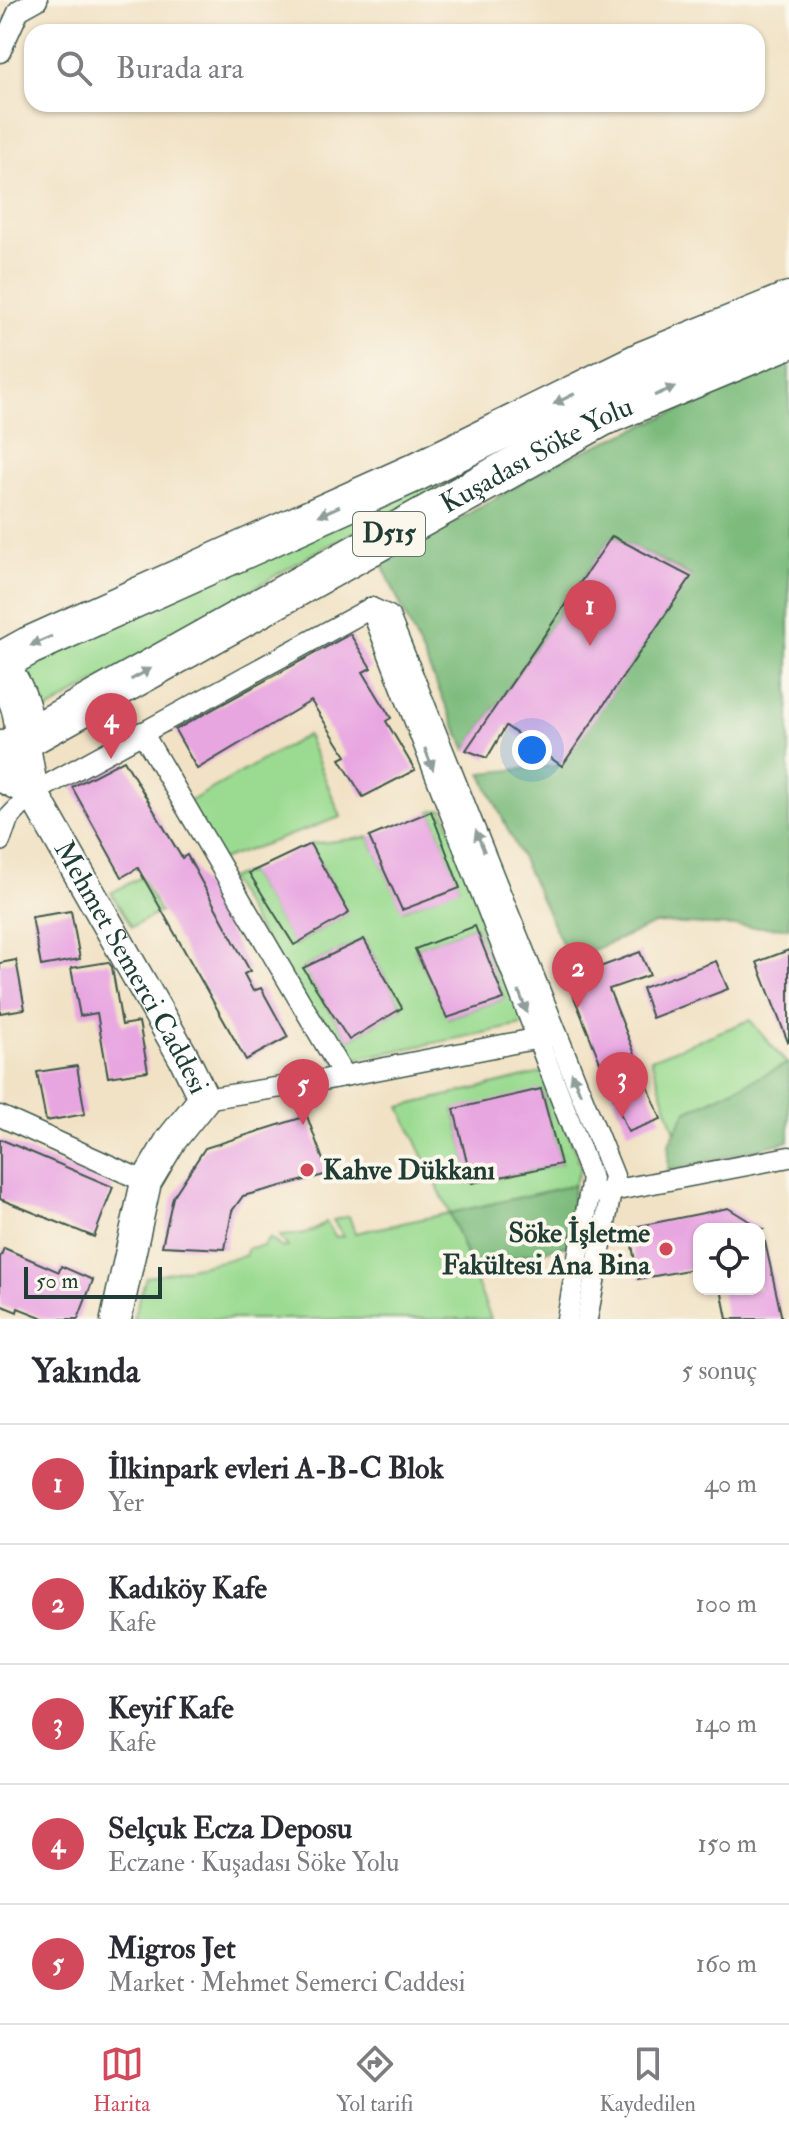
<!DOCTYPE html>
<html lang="tr">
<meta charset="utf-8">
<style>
:root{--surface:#fff;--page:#f7f7f7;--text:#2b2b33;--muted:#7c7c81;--line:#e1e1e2;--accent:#d1495b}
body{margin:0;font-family:"IM FELL Double Pica",serif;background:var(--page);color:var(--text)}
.controls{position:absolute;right:24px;bottom:24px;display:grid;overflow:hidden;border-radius:16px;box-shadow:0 2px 6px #0004}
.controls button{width:72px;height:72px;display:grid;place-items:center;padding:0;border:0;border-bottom:2px solid var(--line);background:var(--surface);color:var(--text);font:40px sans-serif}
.scale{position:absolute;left:24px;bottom:20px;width:138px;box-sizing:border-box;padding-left:8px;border:4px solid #1f3d34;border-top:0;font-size:22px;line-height:28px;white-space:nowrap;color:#1f3d34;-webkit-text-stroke:6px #fbf7ec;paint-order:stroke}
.you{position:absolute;left:532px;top:750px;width:28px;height:28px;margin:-20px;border:6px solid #fff;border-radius:50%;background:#1a73e8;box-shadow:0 0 0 12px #1a73e833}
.badge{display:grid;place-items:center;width:52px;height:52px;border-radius:50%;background:var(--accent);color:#fff;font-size:26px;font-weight:700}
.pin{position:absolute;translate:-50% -66px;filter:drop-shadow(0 2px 4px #0008)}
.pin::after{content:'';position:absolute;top:42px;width:28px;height:24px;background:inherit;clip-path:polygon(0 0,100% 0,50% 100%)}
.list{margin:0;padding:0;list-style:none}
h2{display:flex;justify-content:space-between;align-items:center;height:104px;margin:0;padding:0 32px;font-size:34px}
h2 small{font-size:26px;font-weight:400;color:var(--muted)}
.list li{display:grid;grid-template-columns:52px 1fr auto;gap:24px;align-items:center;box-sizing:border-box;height:120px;padding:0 32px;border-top:2px solid var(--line)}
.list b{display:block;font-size:30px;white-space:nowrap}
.list p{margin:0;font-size:26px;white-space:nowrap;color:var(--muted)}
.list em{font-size:26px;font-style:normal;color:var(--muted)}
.icon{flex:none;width:44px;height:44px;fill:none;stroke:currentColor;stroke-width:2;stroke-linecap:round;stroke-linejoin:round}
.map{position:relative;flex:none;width:789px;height:1319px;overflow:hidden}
.search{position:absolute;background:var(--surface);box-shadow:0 2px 6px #0004;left:24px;right:24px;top:24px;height:88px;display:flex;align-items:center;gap:20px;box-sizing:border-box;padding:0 28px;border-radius:24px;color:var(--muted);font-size:30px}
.sheet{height:704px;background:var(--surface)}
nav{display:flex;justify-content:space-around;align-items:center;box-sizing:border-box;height:112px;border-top:2px solid var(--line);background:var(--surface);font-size:22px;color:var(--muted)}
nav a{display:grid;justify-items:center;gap:4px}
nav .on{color:var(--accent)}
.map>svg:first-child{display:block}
.green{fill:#9bdb91;stroke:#5d8c62;stroke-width:2;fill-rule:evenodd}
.forest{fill:#7cbb7b;stroke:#4e7c58;stroke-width:2}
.building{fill:#e8a6e1}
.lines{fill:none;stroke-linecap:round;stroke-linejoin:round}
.street-casing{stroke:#3e564a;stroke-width:23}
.secondary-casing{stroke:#3e564a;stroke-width:33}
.highway-casing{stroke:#3e564a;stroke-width:41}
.street{stroke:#fff;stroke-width:20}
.secondary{stroke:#fff;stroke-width:30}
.highway{stroke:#fff;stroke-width:38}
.oneway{fill:#8f9e9a}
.poi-dot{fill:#d1495b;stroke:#fbf7ec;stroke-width:3}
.labels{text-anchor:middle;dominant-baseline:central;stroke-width:8;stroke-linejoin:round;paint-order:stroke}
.shield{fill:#fbf7ec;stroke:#61756b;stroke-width:2}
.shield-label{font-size:26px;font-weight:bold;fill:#1f3d34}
.street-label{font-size:28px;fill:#1f3d34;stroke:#fbf7ec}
.poi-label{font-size:28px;font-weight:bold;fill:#1f3d34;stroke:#fbf7ec;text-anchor:start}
</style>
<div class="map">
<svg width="789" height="1319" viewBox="0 0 789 1319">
<rect width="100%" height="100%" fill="#fbf7ec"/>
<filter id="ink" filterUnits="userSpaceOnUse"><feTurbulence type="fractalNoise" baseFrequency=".0125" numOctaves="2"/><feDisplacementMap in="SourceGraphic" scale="16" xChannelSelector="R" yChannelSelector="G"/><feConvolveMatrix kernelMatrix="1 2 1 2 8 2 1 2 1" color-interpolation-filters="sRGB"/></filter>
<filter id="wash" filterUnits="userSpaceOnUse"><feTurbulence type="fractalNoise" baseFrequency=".006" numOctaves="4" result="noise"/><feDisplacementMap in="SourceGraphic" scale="32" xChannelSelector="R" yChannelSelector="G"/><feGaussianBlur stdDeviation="1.8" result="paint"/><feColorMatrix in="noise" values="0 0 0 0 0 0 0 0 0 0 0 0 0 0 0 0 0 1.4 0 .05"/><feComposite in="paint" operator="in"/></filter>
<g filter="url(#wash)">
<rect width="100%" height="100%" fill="#f1e2c5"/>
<g class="green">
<path d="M 459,462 L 465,474 L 312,554 L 44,712 L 16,662 Z"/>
<path d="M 307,735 L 341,817 L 218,861 L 185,804 Z"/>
<path d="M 443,809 L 527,1024 L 336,1063 L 228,878 L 249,873 L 295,945 L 348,913 L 310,844 L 369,837 L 403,910 L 459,887 L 431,811 ZM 475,926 L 504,999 L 448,1018 L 415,949 ZM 364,939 L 402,1008 L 349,1040 L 303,968 Z"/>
<path d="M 141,877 L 160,912 L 132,927 L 111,893 Z"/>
<path d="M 750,1020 L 787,1064 L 686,1112 L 675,1132 L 651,1059 Z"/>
<path d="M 545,1072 L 581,1168 L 574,1185 L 450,1214 L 491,1319 L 133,1319 L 146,1277 L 245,1256 L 248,1248 L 263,1246 L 270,1238 L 282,1248 L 288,1247 L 279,1236 C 297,1235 312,1234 326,1222 L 336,1237 L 344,1236 L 333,1220 L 349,1216 L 355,1233 L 450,1213 L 400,1107 ZM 541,1090 L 561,1164 L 473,1183 L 454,1110 Z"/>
</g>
<g class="forest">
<path d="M 789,363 L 789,928 L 657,923 L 570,960 L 481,773 L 562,765 L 691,576 L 612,536 L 466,750 L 382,564 L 556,463 Z"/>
<path d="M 789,1063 L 789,1141 L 668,1171 L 669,1143 L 686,1112 Z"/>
<path d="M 574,1185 L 569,1245 L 471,1268 L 450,1213 Z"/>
</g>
<g id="blocks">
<g class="building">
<path d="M 612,536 L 691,577 L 562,766 L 506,726 L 487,758 L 466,750 Z"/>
<path d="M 350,634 L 371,668 L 363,672 L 391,718 L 386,721 L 415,770 L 363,797 L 340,759 L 346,756 L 311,701 L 197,769 L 175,730 Z"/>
<path d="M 124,760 L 182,858 L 187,855 L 250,971 L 244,974 L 253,991 L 261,988 L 288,1037 L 246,1060 L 138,868 L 122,877 L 72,787 Z"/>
<path d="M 431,811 L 460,888 L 402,910 L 369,837 Z"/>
<path d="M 310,844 L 349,913 L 294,945 L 249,873 Z"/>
<path d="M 71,911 L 80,959 L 41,966 L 32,917 Z"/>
<path d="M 475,926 L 504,999 L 447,1018 L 415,949 Z"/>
<path d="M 364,939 L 402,1008 L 349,1040 L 303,968 Z"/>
<path d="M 789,950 L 789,1042 L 788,1042 L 757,962 Z"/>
<path d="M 640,952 L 650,975 L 609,989 L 661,1119 L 628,1132 L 564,972 L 597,960 L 600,967 Z"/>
<path d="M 16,960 L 25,1009 L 0,1013 L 0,963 Z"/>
<path d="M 716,961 L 728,989 L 652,1018 L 642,988 Z"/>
<path d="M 108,962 L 112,967 L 122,1025 L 139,1022 L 148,1071 L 108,1077 L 97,1013 L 80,1016 L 71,968 Z"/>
<path d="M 77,1066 L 85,1114 L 46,1121 L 37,1072 Z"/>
<path d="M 541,1089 L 561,1164 L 472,1183 L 454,1109 Z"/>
<path d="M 307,1116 L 328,1174 L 243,1196 L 232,1211 L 225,1249 L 162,1246 L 173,1197 L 205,1148 Z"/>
<path d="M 0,1139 L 113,1187 L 94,1237 L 0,1199 Z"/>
<path d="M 728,1208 L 762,1229 L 699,1229 L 699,1268 L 638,1279 L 629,1228 Z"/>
<path d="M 765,1242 L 782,1319 L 727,1319 L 721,1289 L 759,1289 L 759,1243 Z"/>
<path d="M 4,1248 L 59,1272 L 61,1266 L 93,1280 L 78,1319 L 46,1319 L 18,1308 L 17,1312 L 0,1305 L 0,1258 Z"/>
</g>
</g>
</g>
<g filter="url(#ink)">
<use href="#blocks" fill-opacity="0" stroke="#3e564a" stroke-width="2"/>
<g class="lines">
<defs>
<g id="street">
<path d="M 0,52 L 19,10 L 37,0"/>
<path d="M 371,608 L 389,616 L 614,1176 L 587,1319"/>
<path d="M 371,608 L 592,1179 L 567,1319"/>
<path d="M 142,732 L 344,1076"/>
<path d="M 0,841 L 8,819 L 33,793 L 371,608"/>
<path d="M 204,1099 L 308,1083 L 550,1036"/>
<path d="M 0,1116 L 146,1182"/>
<path d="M 601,1193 L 789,1157"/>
</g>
<g id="secondary">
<path id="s1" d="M 24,740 L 33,793 L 184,1058 L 204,1099 L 171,1140 L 146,1182 L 116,1319"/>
<path d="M 0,776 L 33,793"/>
</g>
<g id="highway">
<path d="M 0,662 L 29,646 L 416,472 L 644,360 L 789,301"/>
<path d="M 0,678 L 9,681 C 20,701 25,717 24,740"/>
<path id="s2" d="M 0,753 L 602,417 L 789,339"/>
</g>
</defs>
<use href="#street" class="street-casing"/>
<use href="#secondary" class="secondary-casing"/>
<use href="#highway" class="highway-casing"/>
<use href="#street" class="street"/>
<use href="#secondary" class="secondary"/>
<use href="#highway" class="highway"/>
</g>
<defs><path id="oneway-solid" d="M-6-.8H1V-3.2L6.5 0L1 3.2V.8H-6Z" transform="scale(2)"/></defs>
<g class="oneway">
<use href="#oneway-solid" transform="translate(665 391) rotate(-23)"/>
<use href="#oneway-solid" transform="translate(564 399) rotate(154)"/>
<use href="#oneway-solid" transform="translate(329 511) rotate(156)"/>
<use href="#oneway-solid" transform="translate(41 641) rotate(156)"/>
<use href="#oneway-solid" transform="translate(141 674) rotate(-29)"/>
<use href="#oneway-solid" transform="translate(429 759) rotate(69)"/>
<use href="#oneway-solid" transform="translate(480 841) rotate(-112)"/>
<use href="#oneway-solid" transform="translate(523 1002) rotate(69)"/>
<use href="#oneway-solid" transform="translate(576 1083) rotate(-112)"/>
</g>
</g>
<g class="poi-dot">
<circle cx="307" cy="1170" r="8"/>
<circle cx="666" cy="1249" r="8"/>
</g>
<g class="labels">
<rect class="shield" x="353" y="512" width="72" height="44" rx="6"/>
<g class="shield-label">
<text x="389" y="534">D515</text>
</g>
<g class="street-label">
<text stroke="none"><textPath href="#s2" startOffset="614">Kuşadası Söke Yolu</textPath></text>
<text stroke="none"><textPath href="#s1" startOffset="254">Mehmet Semerci Caddesi</textPath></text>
</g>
<g class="poi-label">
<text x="323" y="1170">Kahve Dükkanı</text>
<text x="650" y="1233" text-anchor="end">Söke İşletme<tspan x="650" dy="32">Fakültesi Ana Bina</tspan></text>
</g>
</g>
</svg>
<div class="controls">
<button><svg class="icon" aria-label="locate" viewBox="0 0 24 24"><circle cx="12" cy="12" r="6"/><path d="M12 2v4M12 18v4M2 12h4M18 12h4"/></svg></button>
</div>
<div class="scale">50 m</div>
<div class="you"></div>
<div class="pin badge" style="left:590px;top:646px">1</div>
<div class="pin badge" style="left:578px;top:1008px">2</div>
<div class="pin badge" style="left:622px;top:1118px">3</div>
<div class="pin badge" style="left:111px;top:759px">4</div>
<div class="pin badge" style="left:303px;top:1125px">5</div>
<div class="search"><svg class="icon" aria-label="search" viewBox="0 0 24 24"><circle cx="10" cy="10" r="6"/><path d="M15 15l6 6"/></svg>Burada ara</div>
</div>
<section class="sheet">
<h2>Yakında<small>5 sonuç</small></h2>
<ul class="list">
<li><span class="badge">1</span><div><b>İlkinpark evleri A-B-C Blok</b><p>Yer</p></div><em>40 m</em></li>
<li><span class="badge">2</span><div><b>Kadıköy Kafe</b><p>Kafe</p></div><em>100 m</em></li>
<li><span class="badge">3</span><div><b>Keyif Kafe</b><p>Kafe</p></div><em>140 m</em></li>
<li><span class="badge">4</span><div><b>Selçuk Ecza Deposu</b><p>Eczane · Kuşadası Söke Yolu</p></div><em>150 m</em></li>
<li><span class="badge">5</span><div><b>Migros Jet</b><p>Market · Mehmet Semerci Caddesi</p></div><em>160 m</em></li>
</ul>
</section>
<nav>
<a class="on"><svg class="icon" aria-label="map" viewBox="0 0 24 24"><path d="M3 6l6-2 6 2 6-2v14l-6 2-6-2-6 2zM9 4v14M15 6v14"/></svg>Harita</a>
<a><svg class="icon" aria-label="directions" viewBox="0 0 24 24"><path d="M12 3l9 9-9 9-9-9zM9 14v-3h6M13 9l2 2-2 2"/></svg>Yol tarifi</a>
<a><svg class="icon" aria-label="saved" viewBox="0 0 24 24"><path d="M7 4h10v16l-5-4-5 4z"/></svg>Kaydedilen</a>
</nav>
